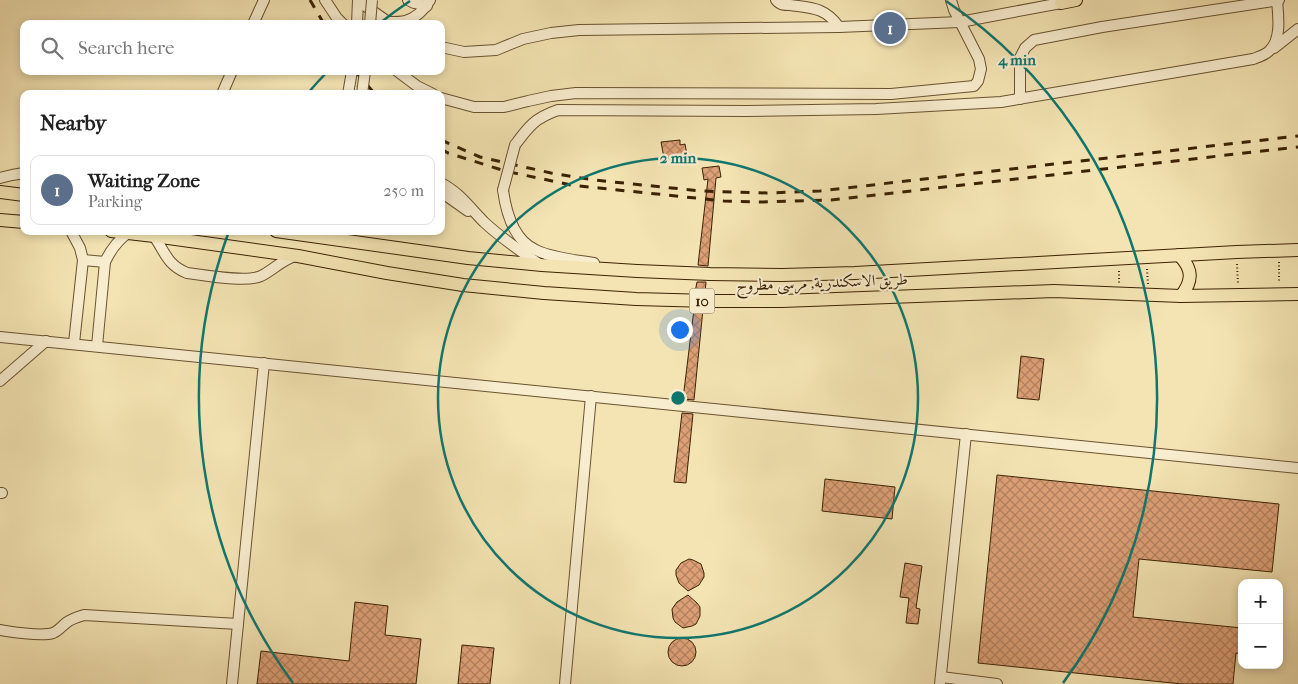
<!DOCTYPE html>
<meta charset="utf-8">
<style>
:root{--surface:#fff;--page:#f6f6f6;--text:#222;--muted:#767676;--line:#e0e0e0;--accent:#ea580c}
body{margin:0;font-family:"IM FELL French Canon",Amiri,serif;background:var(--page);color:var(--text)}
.controls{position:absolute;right:15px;bottom:15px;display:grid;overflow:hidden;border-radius:10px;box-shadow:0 2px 8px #0003}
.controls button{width:45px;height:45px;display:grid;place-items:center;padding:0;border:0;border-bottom:1px solid var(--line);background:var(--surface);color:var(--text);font:25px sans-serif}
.you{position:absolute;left:679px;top:329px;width:18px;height:18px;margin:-12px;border:4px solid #fff;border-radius:50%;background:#1a73e8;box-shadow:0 0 0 8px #1a73e833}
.badge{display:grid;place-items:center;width:32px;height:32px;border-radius:50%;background:var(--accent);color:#fff;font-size:16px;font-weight:700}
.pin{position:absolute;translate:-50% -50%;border:2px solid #fff;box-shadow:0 1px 5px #0006}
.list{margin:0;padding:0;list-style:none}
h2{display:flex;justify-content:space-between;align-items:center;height:65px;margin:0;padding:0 20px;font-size:21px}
h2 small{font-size:16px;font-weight:400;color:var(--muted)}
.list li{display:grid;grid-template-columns:32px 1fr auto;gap:15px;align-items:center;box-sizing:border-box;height:70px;margin:0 10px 10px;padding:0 10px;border:1px solid var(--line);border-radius:10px}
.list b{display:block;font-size:19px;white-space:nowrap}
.list p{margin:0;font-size:16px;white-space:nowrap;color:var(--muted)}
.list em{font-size:16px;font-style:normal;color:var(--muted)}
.icon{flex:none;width:28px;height:28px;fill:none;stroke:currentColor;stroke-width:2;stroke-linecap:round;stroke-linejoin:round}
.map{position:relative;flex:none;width:1298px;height:684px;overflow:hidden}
.search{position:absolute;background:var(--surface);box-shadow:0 2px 8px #0003;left:20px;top:20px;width:425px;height:55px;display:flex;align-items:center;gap:12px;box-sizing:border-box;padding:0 18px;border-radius:10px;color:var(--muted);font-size:19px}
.panel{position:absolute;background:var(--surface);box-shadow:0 2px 8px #0003;left:20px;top:90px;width:425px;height:145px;border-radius:10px}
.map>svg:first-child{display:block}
.building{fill:url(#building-cross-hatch);stroke:#3b2203}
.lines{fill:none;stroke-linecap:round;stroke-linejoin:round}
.minor-casing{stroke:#69522f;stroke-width:12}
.major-casing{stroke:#3b2203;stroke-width:14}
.path{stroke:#3b2203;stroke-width:2;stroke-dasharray:1 2.5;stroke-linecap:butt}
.minor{stroke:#f8edce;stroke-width:10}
.major{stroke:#f4e4b3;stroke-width:12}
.rail{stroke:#3b2203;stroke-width:3;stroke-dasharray:9 9;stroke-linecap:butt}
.minor-bridge-casing{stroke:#69522f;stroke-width:12;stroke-linecap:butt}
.minor-bridge{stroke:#f8edce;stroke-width:10}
.ring{fill:none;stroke:#0f766e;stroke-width:2.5}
.labels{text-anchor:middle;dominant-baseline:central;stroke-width:4.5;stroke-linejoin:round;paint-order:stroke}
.shield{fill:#f8edce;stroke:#745f40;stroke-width:1}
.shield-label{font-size:15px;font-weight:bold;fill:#3b2203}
.street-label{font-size:16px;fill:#3b2203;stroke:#f8edce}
.centre{fill:#0f766e;stroke:#f8edce;stroke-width:2.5}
.ring-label{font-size:15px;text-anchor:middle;font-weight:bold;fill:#0f766e;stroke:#f8edce;stroke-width:4.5;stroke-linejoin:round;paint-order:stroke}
</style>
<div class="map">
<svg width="1298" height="684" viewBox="0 0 1298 684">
<defs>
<pattern id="building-cross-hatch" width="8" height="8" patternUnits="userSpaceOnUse" patternTransform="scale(1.25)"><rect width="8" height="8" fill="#dda077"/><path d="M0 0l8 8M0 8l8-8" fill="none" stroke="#b4825f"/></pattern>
</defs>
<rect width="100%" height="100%" fill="#f4e4b3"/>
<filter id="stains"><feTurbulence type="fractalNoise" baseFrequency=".004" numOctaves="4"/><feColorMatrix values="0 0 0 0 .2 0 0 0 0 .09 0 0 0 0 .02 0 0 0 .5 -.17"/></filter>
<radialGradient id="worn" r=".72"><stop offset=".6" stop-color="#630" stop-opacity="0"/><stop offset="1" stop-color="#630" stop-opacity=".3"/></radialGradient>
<g class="building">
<path d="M 680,140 L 680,145 L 685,144 L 687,155 L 664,158 L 661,142 Z"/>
<path d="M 719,166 L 721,177 L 716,178 L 708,266 L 698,265 L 708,179 L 704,180 L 702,168 Z"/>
<path d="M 697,282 L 706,282 L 705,293 L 695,292 Z"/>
<path d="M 694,309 L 703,309 L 694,400 L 683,399 Z"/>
<path d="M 1021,356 L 1044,359 L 1039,400 L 1017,398 Z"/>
<path d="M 682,413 L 693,414 L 686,483 L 674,482 Z"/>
<path d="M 997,475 L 1279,504 L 1272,572 L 1139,559 L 1133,617 L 1242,628 L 1242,654 L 1236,653 L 1233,684 L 1182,684 L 978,663 Z"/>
<path d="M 825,479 L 895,487 L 892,519 L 822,511 Z"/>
<path d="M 689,559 L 693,560 L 701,564 L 704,573 L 704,577 L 699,585 L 688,591 L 679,583 L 676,575 L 676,570 L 681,563 Z"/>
<path d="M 905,563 L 922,566 L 916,608 L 920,609 L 918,624 L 906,623 L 909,598 L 900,597 Z"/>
<path d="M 688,595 L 697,603 L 700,607 L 700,616 L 696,624 L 692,626 L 683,628 L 675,622 L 673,618 L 672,609 L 677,602 Z"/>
<path d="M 355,602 L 388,606 L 385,635 L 421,639 L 416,684 L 257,684 L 261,651 L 349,661 Z"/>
<circle cx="682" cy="652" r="14"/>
<path d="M 462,645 L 494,648 L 490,684 L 458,684 Z"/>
</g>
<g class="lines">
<defs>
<g id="minor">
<path d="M 325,0 L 337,18 L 343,24"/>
<path d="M 361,0 L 364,5 L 391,24"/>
<path d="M 408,0 L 414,3 L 427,6"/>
<path d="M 776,0 C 780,5 784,5 790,5 C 811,8 825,7 839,27"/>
<path d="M 389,22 C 394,22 401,22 405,21 C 416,18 425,9 430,0"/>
<path d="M 253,24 L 264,0"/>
<path d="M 357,24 L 358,0"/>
<path d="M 441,47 L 464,52 L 496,50 L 523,39 L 551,33 L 579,30 L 839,27 L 960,22 L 1061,3"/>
<path d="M 1274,48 L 1298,29"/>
<path d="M 397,71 L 417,86 L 433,94"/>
<path d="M 222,94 L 232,71"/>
<path d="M 441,98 L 474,107 L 504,107 L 528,101 L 551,96 L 576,93 L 891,94 L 974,86 L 978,81 L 981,69 L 979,59 L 954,10 L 951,0"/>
<path d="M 1020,99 L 1020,58 L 1025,48 L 1034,40 L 1102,27 L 1279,0"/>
<path d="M 515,145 C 529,126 535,118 558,110 L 747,111 L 876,109 L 1001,102 L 1253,59 C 1258,57 1266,55 1270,50 C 1282,38 1278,15 1277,0"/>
<path d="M 0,178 L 12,175 L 24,173"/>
<path d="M 441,183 C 459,192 470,208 484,222 C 501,238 520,251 539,264"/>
<path d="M 503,190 C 506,212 513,240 536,250 C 552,258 576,260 594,263"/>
<path d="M 441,192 L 468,211"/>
<path d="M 71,231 L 80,248 L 83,260 L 74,343"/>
<path d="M 154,236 C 165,252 167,265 187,273 C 204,275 246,283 261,276 C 273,270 282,260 295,256"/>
<path d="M 83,260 L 105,262"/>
<path d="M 0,337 L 1298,468"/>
<path d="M 97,346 L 105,262 C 111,249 117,241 128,233"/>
<path d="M 0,381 L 46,341"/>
<path d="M 0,493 L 2,493"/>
<path d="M 0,630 C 13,632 41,637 53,633 C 58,631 61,627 66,623 C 71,619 77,617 84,615 L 238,624"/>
<path d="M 941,677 L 997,684"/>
<path d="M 232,684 L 264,363"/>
<path d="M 565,684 L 591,396"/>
<path d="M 940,684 L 966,434"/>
</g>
<g id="major">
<path d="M 1061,3 L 1076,0"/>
<path d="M 0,192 L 24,195"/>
<path d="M 0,220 L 24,222"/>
<path d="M 111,231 L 154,236 L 298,256 L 387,273 L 463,285 L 544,293 L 636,299 L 709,301 L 782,301 L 1054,291 L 1181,296 L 1298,294"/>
<path d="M 276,231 L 468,258 L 542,265 L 637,271 L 710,274 L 782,275 L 855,273 L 1237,252 L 1298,250"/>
<path d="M 1179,255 C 1193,269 1193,281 1181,296"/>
</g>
</defs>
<use href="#minor" class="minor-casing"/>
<use href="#major" class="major-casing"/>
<g class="path">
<path d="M 1279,262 L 1279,283"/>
<path d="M 1237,264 L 1238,284"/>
<path d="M 1147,269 L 1148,284"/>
<path d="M 1119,271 L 1119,283"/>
</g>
<use href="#minor" class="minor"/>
<use href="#major" class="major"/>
<g class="rail">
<path d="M 310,0 L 324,24"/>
<path d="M 347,71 L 364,94"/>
<path d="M 355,71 L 375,94"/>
<path d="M 441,140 L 480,157 L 551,173 L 594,180 L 701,191 L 767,193 L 820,191 L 1298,136"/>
<path d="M 441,149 L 448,153 L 505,171 L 571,185 L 599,188 L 724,201 L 763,202 L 831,200 L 1298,147"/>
</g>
<defs>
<g id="minor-bridge">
<path d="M 370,24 L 372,0"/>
<path d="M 348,94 L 352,71"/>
<path d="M 362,94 L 365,71"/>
<path d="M 503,190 L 515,145"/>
</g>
</defs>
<use href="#minor-bridge" class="minor-bridge-casing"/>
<use href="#minor-bridge" class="minor-bridge"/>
</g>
<g class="ring">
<circle cx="678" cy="398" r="240"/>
<path d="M293 683A479 479 0 0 1 228 234M308 93A479 479 0 0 1 328 71M380 23A479 479 0 0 1 410 1M946 1A479 479 0 0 1 1063 683"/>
</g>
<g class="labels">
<rect class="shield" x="689.5" y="288.5" width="25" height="25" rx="4"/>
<g class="shield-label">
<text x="702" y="301">10</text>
</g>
<g class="street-label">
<text transform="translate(822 282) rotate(-2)">طريق الاسكندرية, مرسى مطروح</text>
</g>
</g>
<circle cx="678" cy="398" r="8" class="centre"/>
<g class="ring-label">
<text x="1017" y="65">4 min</text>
<text x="678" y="163">2 min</text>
</g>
<rect width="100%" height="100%" filter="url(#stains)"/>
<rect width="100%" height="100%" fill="url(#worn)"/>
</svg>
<div class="controls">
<button>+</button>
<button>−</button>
</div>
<div class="you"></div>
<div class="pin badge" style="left:890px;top:28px;background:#5c6f8a">1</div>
<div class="search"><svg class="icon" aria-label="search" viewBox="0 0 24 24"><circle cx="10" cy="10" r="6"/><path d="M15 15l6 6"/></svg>Search here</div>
<section class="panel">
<h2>Nearby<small></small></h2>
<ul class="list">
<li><span class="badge" style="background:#5c6f8a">1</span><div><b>Waiting Zone</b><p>Parking</p></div><em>250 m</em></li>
</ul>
</section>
</div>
